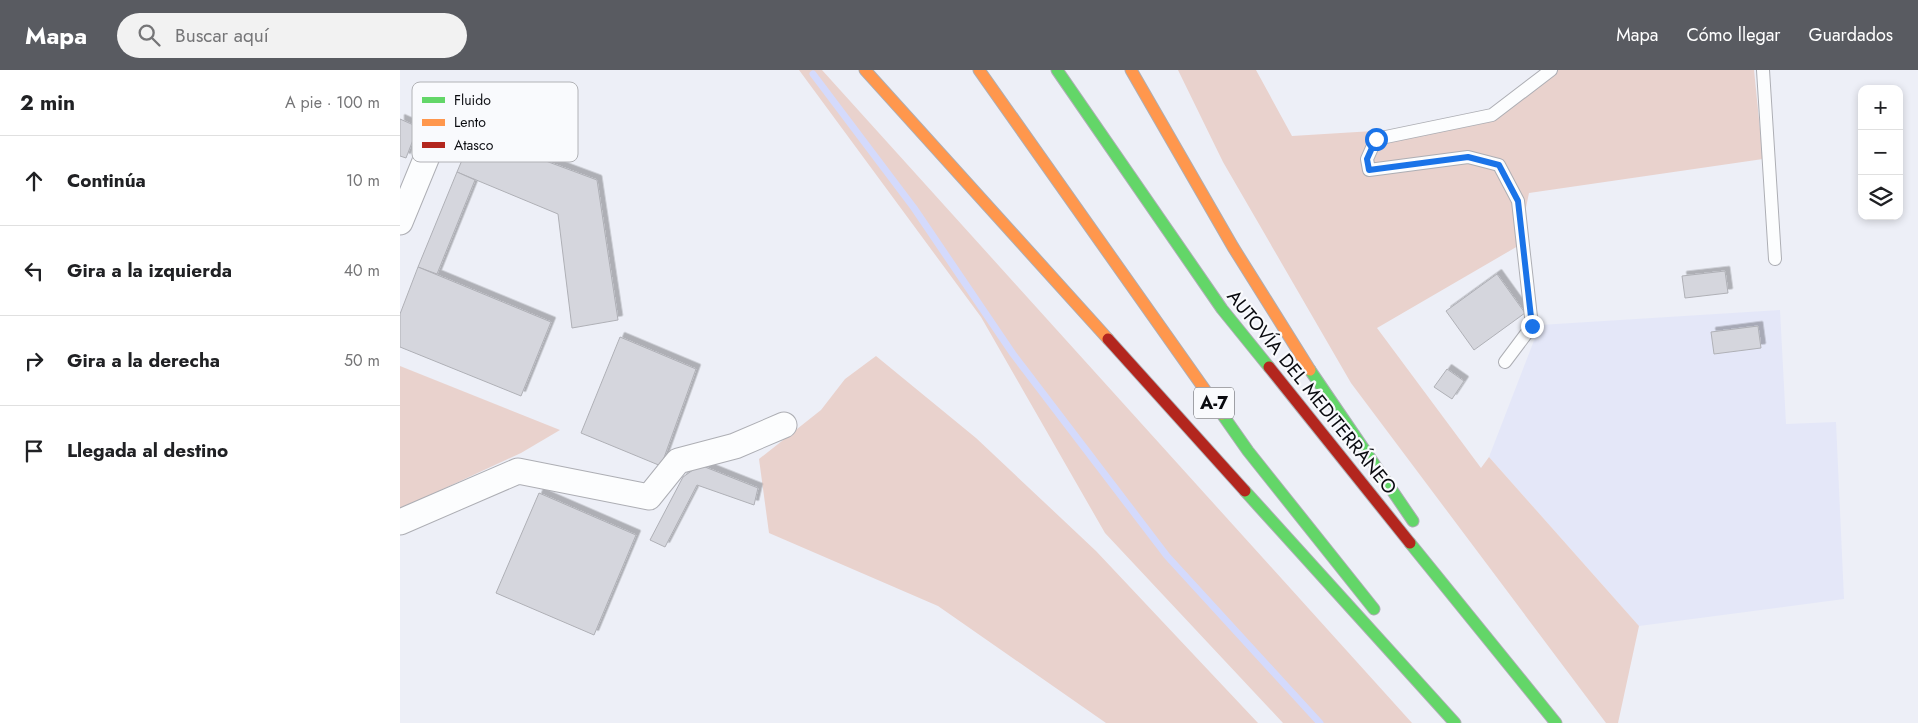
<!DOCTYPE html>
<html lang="es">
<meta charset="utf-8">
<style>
:root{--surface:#fff;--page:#f2f2f2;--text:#202124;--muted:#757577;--line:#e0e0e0;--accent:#595b61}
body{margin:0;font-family:Jost,sans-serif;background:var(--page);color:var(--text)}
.controls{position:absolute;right:15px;top:15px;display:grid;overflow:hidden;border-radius:10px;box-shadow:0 2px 8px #0003}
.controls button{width:45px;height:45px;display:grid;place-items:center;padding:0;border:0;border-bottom:1px solid var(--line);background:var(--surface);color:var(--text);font:25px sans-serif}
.stop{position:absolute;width:15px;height:15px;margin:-11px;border:4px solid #1a73e8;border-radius:50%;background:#fff}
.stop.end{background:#1a73e8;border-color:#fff;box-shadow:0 1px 5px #0008}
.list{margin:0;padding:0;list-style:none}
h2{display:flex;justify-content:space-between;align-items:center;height:65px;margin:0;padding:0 20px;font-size:21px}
h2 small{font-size:16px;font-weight:400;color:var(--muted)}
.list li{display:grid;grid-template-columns:32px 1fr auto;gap:15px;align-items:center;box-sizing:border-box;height:90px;padding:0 20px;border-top:1px solid var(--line)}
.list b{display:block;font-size:19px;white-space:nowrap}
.list em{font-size:16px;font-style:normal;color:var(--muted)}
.icon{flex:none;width:28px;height:28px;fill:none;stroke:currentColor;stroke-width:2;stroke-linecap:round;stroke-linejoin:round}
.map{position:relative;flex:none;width:1518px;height:653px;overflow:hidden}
header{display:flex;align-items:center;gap:30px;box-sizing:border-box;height:70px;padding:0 25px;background:var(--accent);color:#fff}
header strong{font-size:24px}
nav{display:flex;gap:28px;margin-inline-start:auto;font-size:18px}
.search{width:350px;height:45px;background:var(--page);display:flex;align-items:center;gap:12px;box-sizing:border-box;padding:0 18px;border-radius:28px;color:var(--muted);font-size:19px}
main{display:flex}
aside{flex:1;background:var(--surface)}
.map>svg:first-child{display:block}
.built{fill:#e4e7f8}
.green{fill:#e9d2cd}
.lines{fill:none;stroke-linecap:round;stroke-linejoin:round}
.stream{stroke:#d4dafc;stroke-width:7}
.building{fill:#d5d6dd;stroke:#afb0b6;filter:url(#shadow)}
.lane-casing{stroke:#adaeb4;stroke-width:14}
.street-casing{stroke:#adaeb4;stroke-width:27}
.fast-casing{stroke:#adaeb4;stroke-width:13}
.slow-casing{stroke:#adaeb4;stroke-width:13}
.jam-casing{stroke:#adaeb4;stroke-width:13}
.lane{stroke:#fcfdfe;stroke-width:12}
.street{stroke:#fcfdfe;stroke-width:25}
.fast{stroke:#63d668;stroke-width:11}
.slow{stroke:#ff974d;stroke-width:11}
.jam{stroke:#b3261e;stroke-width:11}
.route{stroke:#1a73e8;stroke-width:6}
.labels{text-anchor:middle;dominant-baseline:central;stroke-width:4.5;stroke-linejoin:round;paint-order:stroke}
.shield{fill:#f9fafd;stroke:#525357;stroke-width:1}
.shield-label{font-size:18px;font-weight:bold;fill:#0a0b10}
.street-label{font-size:19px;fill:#0a0b10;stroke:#f9fafd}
.key{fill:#f9fafd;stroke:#b1b2b6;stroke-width:1}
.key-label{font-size:14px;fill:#0a0b10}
</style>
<header>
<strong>Mapa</strong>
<div class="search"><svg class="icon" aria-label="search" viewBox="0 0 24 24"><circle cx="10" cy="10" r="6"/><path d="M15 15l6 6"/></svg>Buscar aquí</div>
<nav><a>Mapa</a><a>Cómo llegar</a><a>Guardados</a></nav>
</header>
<main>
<aside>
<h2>2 min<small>A pie · 100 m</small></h2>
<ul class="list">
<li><svg class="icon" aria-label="ahead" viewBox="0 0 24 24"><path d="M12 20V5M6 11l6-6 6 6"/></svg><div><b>Continúa</b></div><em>10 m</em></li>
<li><svg class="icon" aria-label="left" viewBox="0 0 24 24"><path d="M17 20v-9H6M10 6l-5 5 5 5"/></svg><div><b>Gira a la izquierda</b></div><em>40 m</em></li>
<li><svg class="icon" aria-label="right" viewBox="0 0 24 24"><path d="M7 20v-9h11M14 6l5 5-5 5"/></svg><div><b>Gira a la derecha</b></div><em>50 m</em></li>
<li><svg class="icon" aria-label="arrive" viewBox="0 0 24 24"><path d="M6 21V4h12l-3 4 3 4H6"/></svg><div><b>Llegada al destino</b></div></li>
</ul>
</aside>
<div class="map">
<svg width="1518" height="653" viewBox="0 0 1518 653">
<defs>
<filter id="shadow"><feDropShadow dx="4.5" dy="-4.5" stdDeviation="0" flood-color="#0004"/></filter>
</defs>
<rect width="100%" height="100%" fill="#edeff7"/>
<path class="built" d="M 1380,240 L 1386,354 L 1436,352 L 1444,529 L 1239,556 L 1089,387 L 1140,255 Z"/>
<g class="green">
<path d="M 399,0 L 422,0 L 1012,653 L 883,653 L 705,463 L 581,247 Z"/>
<path d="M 778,0 L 856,0 L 892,66 L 1071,55 L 1146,0 L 1354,0 L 1363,89 L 1129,123 L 1118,176 L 977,258 L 1081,398 L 1089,387 L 1239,556 L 1218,653 L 1206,653 L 951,313 L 823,92 Z"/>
<path d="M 476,286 L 576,368 L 696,481 L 858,653 L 706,653 L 538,536 L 369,463 L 359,389 L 421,340 L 445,309 Z"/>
<path d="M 0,296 L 160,360 L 121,383 L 0,439 Z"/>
</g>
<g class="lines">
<path class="stream" d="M 413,4 L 514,138 L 613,284 L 767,486 L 920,653"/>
</g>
<g class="building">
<path d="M 0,49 L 18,57 L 6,88 L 0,86 Z"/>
<path d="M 73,64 L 197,110 L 218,250 L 172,258 L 158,144 L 57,102 Z"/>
<path d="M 57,102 L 75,110 L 37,204 L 18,197 Z"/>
<path d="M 18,197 L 151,252 L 121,326 L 0,277 L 0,244 Z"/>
<path d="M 1325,201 L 1328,223 L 1285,228 L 1282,206 Z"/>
<path d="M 1097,204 L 1125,243 L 1074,280 L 1046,241 Z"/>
<path d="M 1358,256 L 1361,278 L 1314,284 L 1311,262 Z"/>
<path d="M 220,267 L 296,299 L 261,396 L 181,363 Z"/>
<path d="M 1047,299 L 1064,311 L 1052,329 L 1034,317 Z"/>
<path d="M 300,395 L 358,418 L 354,435 L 297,415 L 265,477 L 250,470 L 283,407 Z"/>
<path d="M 139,423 L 236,465 L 194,565 L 96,523 Z"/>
</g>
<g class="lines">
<defs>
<g id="lane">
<path d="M 1363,0 L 1375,189"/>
<path d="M 1105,292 L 1132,256 L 1118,131 L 1099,95 L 1068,87 L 969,100 L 967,89 L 976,69 L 1092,45 L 1151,0"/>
</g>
<g id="street">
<path d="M 0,152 L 42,50"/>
<path d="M 0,452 L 118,401 L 249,427 L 278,391 L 335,376 L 384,355"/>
</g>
<g id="fast">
<path d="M 657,0 L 822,239 L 869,297"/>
<path d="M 910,300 L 1013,451"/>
<path d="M 822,344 L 848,381 L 974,539"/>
<path d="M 845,421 L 1055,653"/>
<path d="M 1010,473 L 1156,653"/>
</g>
<g id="slow">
<path d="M 465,0 L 708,269"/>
<path d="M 579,0 L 822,344"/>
<path d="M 731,0 L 833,177 L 910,300"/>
</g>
<g id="jam">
<path d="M 708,269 L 845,421"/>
<path d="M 869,297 L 1010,473"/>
</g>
</defs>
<use href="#lane" class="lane-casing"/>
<use href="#street" class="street-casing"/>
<use href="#fast" class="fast-casing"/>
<use href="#slow" class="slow-casing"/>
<use href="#jam" class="jam-casing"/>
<use href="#lane" class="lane"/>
<use href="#street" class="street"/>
<use href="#fast" class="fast"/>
<use href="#slow" class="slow"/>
<use href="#jam" class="jam"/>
</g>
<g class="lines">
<path class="route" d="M 976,69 L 967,89 L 969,100 L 1068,87 L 1099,95 L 1118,131 L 1132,256"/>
</g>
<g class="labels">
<rect class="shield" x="794" y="317.5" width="40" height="31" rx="4"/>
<g class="shield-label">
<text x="814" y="333">A-7</text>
</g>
<g class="street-label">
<text transform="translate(912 322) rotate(51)">AUTOVÍA DEL MEDITERRÁNEO</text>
</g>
</g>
<rect x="12" y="12" width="166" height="80" rx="8" class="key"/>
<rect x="22" y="27" width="23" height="6" fill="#63d668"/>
<rect x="22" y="49" width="23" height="7" fill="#ff974d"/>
<rect x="22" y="72" width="23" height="6" fill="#b3261e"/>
<g class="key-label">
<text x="54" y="35">Fluido</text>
<text x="54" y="57">Lento</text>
<text x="54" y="80">Atasco</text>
</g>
</svg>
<div class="controls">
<button>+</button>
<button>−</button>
<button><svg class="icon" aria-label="layers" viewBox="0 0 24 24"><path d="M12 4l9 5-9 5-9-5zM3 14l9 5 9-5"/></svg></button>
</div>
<div class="stop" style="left:976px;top:69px"></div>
<div class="stop end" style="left:1132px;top:256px"></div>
</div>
</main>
